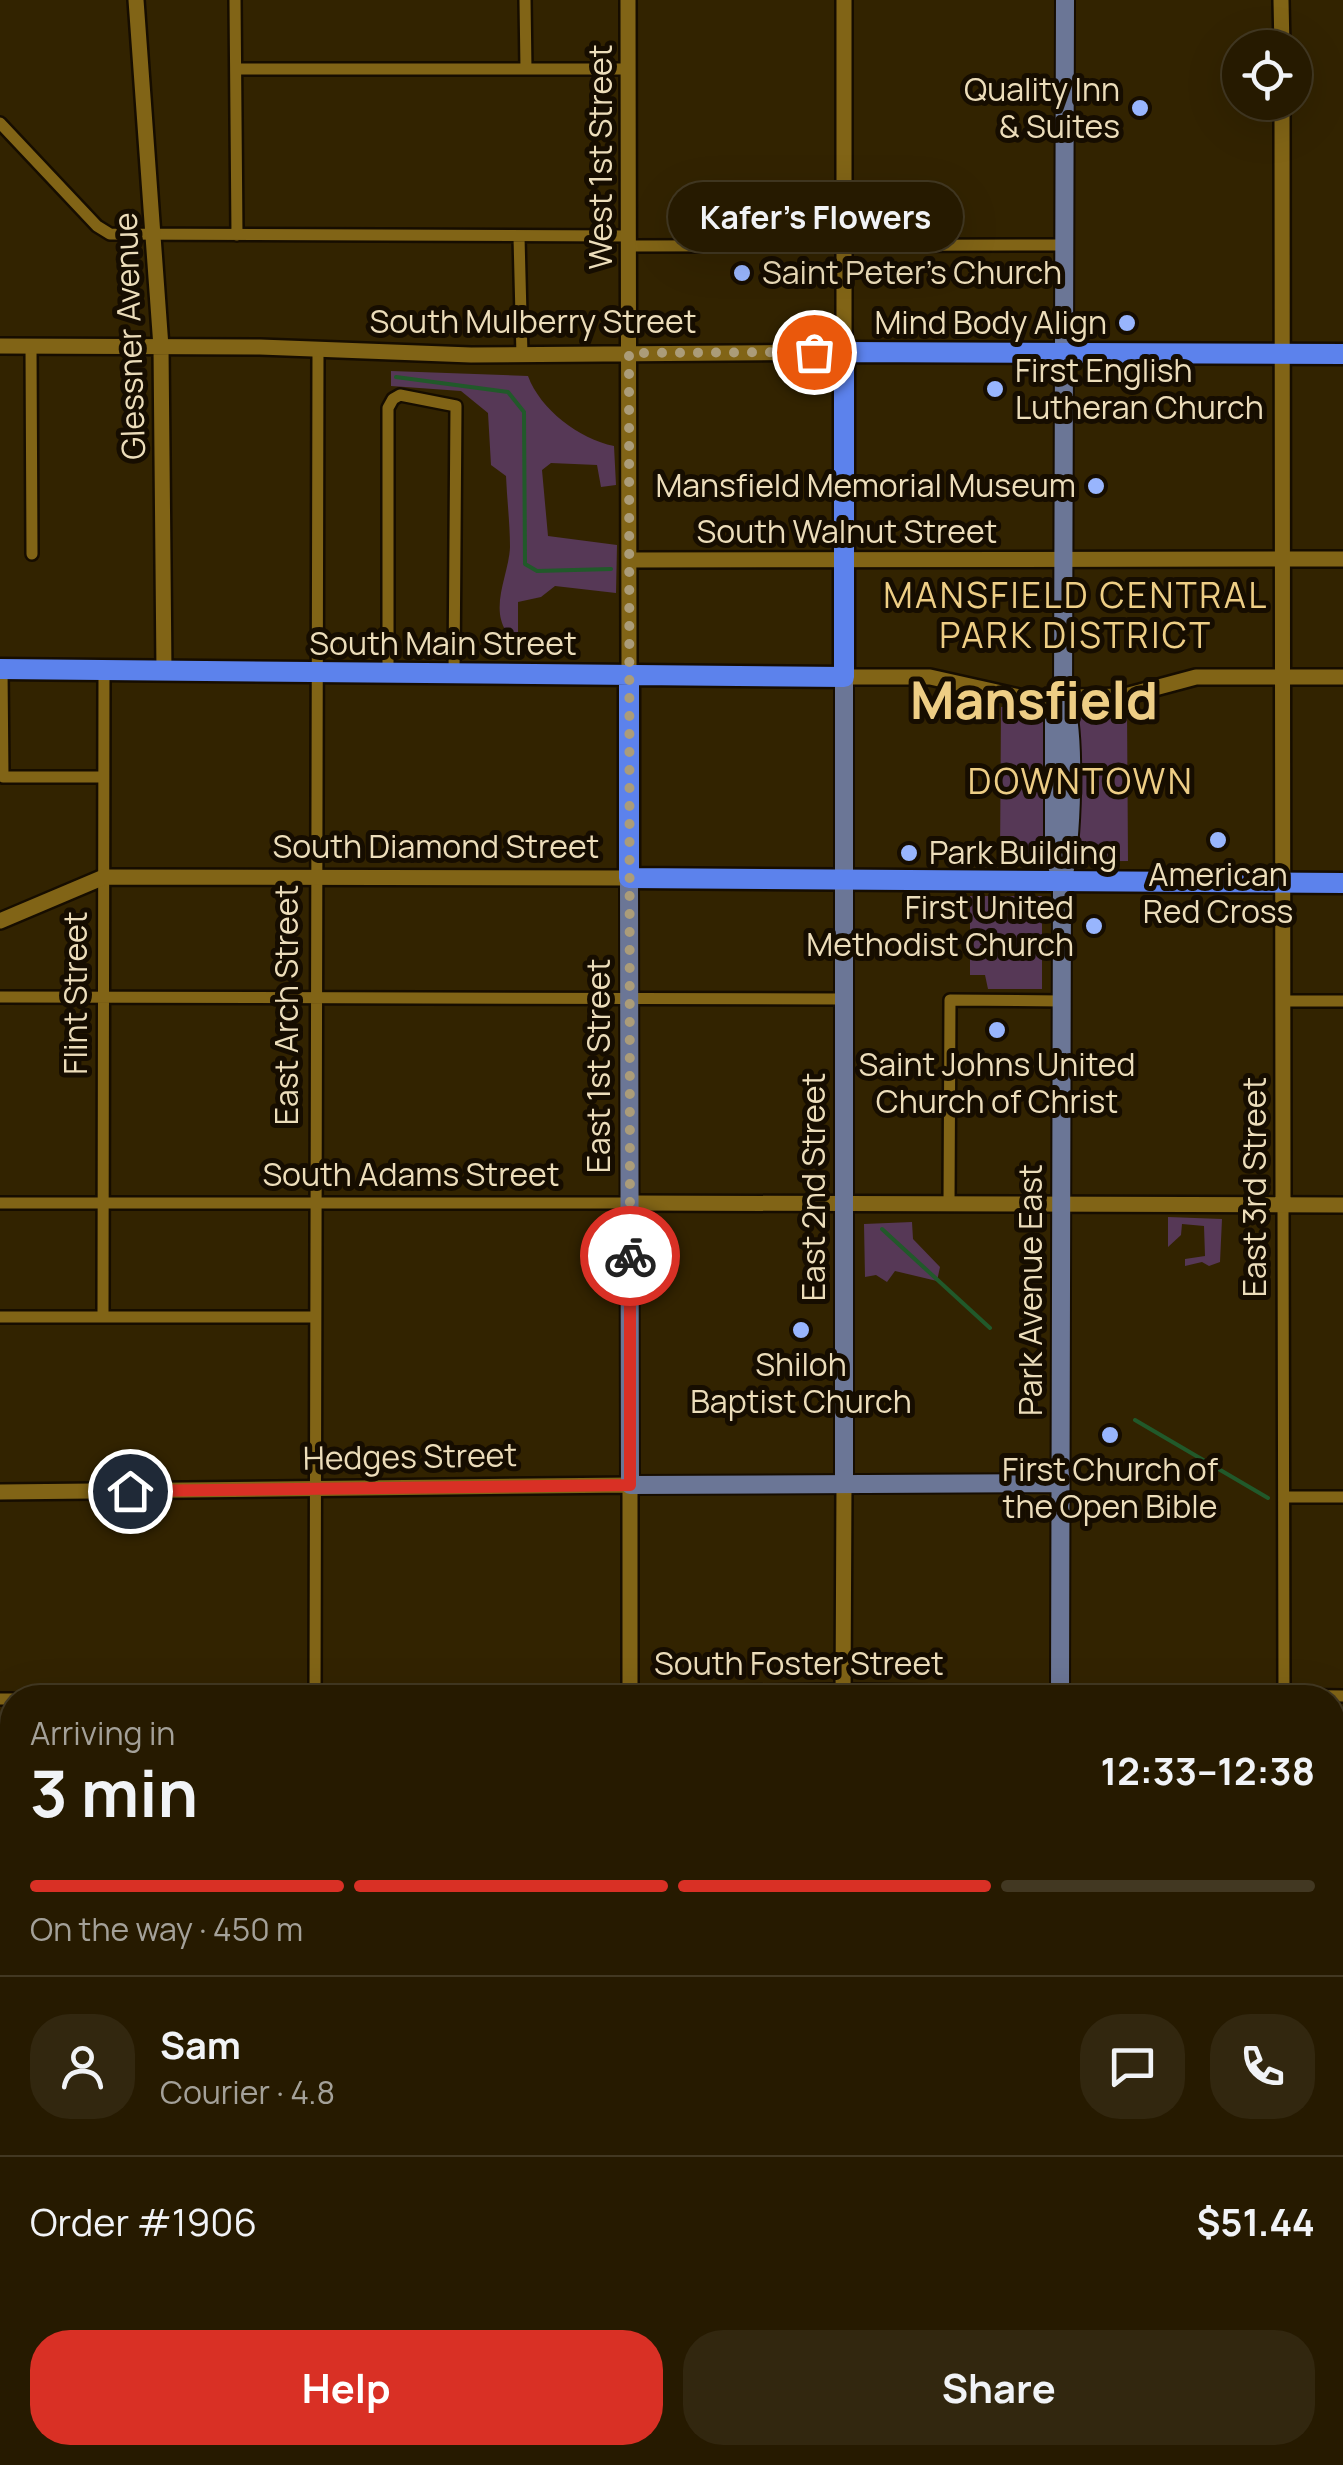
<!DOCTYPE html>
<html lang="en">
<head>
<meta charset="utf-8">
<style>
  body { margin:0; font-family:Manrope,sans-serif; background:#32270f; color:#f1f3f6; height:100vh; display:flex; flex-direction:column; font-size:38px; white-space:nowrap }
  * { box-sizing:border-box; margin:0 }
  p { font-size:32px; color:#a4a199 }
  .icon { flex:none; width:55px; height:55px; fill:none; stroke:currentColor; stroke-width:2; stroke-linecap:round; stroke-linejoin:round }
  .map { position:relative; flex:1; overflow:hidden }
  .details { position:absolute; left:0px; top:1685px; width:1345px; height:780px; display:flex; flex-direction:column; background:#261a00; border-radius:40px 40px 0 0; box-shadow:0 10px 40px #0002,0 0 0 2px #423822 }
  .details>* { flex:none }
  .fabs { position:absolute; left:1222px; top:30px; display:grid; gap:20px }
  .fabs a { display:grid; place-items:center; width:90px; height:90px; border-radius:50%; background:#261a00; box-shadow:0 10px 40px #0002,0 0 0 2px #423822; font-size:50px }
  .pin { position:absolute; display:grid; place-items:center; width:85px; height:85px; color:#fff; margin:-42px; border:5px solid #fff; border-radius:50%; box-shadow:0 2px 10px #0007 }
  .courier { position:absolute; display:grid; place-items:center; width:100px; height:100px; margin:-50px; border:8px solid #d93025; border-radius:50%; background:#fff; color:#222; box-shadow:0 2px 12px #0007 }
  .bubble { position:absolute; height:70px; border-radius:35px; background:#261a00; box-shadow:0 10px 40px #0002,0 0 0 2px #423822; font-size:32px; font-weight:700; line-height:70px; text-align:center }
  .head em { font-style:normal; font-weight:700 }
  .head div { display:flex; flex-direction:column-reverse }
  .head { display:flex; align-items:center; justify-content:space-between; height:170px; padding:0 30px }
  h1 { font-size:65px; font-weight:700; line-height:75px }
  .bar { display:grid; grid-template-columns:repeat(4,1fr); gap:15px 10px; align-content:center; height:120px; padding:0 30px }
  .bar i { height:12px; border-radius:8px; background:#423822 }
  .bar .on { background:#d93025 }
  .bar p { grid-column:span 4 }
  .line { display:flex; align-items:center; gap:25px; padding:0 30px; border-top:2px solid #423822 }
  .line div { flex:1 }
  .round { display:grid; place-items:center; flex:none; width:105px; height:105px; border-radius:40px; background:#32270f }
  .action { display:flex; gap:20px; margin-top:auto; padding:20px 30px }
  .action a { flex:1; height:115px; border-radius:40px; background:#d93025; color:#fff; font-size:40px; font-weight:700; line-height:115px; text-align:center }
  .action a+a { background:#32270f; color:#f1f3f6 }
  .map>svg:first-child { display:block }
  .green { fill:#563856 }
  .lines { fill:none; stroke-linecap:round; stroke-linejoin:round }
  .stream { stroke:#21592a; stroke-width:4 }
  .street-casing { stroke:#160d00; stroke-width:16 }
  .secondary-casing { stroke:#160d00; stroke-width:20 }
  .primary-casing { stroke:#160d00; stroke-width:22 }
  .highway-casing { stroke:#160d00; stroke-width:25 }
  .street { stroke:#816416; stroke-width:11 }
  .secondary { stroke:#816416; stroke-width:15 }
  .primary { stroke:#6b7696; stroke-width:18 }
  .highway { stroke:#5c82ec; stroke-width:20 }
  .rail-casing { stroke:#ae9f7c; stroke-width:8 }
  .rail { stroke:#160d00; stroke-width:4; stroke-dasharray:11; stroke-linecap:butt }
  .done { stroke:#ab9c79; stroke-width:10; stroke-dasharray:0 18 }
  .route { stroke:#d93025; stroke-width:12 }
  .poi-dot { fill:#98b5fd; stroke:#160d00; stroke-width:4 }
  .labels { text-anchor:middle; stroke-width:10; stroke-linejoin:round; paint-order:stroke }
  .poi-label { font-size:32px; fill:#ecddba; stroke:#160d00; text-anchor:end }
  .street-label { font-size:32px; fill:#ecddba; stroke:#160d00 }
  .neighbourhood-label { font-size:35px; letter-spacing:2.5px; fill:#eece85; stroke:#160d00 }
  .town-label { font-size:52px; font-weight:bold; fill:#eece85; stroke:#160d00 }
</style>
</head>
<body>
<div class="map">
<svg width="1343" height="2465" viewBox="0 0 1343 2465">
  <rect width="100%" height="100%" fill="#322300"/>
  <path class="green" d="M391 371 528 376C540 409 579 439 614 446L616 485 601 487 597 465 551 463 542 470 548 536 617 545 616 593 555 586 541 597 518 602V635L506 631C490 606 509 574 510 547 510 524 507 500 506 476L491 465 488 413 461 391 391 386Z
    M1001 707 1127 709 1128 861 1000 862Z
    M970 896H1042V989H988L985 975H970Z
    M1168 1217 1222 1219 1220 1262 1209 1266 1202 1262 1185 1266V1259L1205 1256 1204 1226 1182 1224 1181 1235 1168 1247Z
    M912 1222 913 1239 940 1267 937 1281 895 1271 887 1282 876 1275 865 1277 864 1224Z
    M308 2452V2465H49L48 2452Z"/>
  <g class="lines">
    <path class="stream" d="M396 377 508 392 524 412 525 564 537 571 611 569
      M882 1229 990 1328
      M1135 1420 1268 1498"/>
    <defs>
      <path id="street" d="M235 0 237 235
        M525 0 526 69
        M236 69H628
        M0 123 97 226 110 234 628 236
        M519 237 522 355
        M628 246 1065 245
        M31 347 32 554
        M2 669 3 777H103
        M388 673V408L393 399 400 395 456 406 454 673
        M0 997 844 999
        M1283 1001H1343
        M0 1203H630
        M949 1204 950 1000 1062 1001
        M1283 1205 1284 1698
        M103 1316 104 670
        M0 1317H314
        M1284 1497H1343
        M118 1698 843 1690 1343 1696
        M315 1698 318 351
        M0 1699H12
        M0 1808H12
        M0 2044H12
        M1332 2083H1343
        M0 2335H12
        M42 2452V2465
        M316 2452V2465"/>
      <path id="secondary" d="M136 0 161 347 164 672
        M628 0 629 674
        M1281 0 1282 48
        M1282 102 1283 1205
        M0 346 260 347 471 355 844 352V0
        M629 560 1343 559
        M844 677H930L1024 698 1125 696 1196 677H1343
        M0 921 104 877 629 878
        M630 1203 1343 1205
        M0 1492 630 1485V1698
        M843 1698 844 1484
        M631 2452V2465
        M834 2465 838 2452"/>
      <path id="primary" d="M629 878 630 1485 1060 1483
        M1062 881 1054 856V714L1063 697
        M844 1484V677
        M1060 1698 1062 882C1072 849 1076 729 1063 697L1065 0
        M1332 2323 1343 2333
        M1072 2452V2465"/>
      <path id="highway" d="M0 669 844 677V352L1343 354
        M629 674V878L1343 883"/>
    </defs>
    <use href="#street" class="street-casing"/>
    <use href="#secondary" class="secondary-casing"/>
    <use href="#primary" class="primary-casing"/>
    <use href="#highway" class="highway-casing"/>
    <use href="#street" class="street"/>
    <use href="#secondary" class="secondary"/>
    <use href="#primary" class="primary"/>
    <use href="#highway" class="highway"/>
    <defs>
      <path id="rail" d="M1332 1885 1343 1875
        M872 2465 880 2452"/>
    </defs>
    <use href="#rail" class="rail-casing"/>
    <use href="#rail" class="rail"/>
  </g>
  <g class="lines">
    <path class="done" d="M630 1256 629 353 814 352"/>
    <path class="route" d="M130 1491 630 1485V1256"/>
  </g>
  <g class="poi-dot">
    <circle cx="1140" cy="108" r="10"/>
    <circle cx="742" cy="273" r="10"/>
    <circle cx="1127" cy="323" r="10"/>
    <circle cx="995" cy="389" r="10"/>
    <circle cx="1096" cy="486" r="10"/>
    <circle cx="1218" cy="840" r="10"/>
    <circle cx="909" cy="853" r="10"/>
    <circle cx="1094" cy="926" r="10"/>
    <circle cx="997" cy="1030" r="10"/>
    <circle cx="801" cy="1330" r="10"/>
    <circle cx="1110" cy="1435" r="10"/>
  </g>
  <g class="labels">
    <g class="poi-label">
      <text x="1120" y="101">Quality Inn<tspan x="1120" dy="37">&amp; Suites</tspan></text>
      <text x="762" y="284" text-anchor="start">Saint Peter's Church</text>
      <text x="1107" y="334">Mind Body Align</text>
      <text x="1015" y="382" text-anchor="start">First English<tspan x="1015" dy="37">Lutheran Church</tspan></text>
      <text x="1076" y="497">Mansfield Memorial Museum</text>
      <text x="929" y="864" text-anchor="start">Park Building</text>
      <text x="1218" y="886" text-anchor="middle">American<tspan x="1218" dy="37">Red Cross</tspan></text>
      <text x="1074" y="919">First United<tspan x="1074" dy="37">Methodist Church</tspan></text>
      <text x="997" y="1076" text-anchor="middle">Saint Johns United<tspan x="997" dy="37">Church of Christ</tspan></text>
      <text x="801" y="1376" text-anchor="middle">Shiloh<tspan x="801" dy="37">Baptist Church</tspan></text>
      <text x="1110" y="1481" text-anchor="middle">First Church of<tspan x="1110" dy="37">the Open Bible</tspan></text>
    </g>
    <g class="street-label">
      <text transform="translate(601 157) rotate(-90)" y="11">West 1st Street</text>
      <text x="533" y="333">South Mulberry Street</text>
      <text transform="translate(130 336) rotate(-92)" y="11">Glessner Avenue</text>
      <text x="847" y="543">South Walnut Street</text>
      <text x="443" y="655">South Main Street</text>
      <text x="436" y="858">South Diamond Street</text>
      <text transform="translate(76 993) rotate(-90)" y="11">Flint Street</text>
      <text transform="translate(287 1005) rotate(-90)" y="11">East Arch Street</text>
      <text transform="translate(599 1066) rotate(-90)" y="11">East 1st Street</text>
      <text x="411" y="1186">South Adams Street</text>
      <text transform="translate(814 1187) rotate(-90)" y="11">East 2nd Street</text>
      <text transform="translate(1255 1187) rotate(-90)" y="11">East 3rd Street</text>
      <text transform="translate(1031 1290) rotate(-90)" y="11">Park Avenue East</text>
      <text transform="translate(410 1457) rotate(-1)" y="11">Hedges Street</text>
      <text x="799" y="1675">South Foster Street</text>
    </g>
    <g class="neighbourhood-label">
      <text x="1076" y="608">MANSFIELD CENTRAL<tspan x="1076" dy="40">PARK DISTRICT</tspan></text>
      <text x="1081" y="794">DOWNTOWN</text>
    </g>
    <g class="town-label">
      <text x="1034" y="719">Mansfield</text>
    </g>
  </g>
</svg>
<div class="fabs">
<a><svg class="icon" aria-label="locate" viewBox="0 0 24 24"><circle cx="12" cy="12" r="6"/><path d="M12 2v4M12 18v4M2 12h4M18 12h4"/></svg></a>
</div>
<div class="pin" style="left:814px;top:352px;background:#ea580c"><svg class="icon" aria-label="bag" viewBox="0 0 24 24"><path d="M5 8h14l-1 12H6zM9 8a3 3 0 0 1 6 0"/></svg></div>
<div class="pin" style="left:130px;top:1491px;background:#1f2937"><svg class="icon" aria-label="home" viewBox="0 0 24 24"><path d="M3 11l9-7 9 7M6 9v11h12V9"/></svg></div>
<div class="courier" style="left:630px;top:1256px"><svg class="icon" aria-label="bike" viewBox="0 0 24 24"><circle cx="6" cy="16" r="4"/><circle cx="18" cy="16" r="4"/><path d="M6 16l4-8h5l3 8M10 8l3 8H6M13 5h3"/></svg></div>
<div class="bubble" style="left:668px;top:182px;width:295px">Kafer's Flowers</div>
<section class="details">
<div class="head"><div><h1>3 min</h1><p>Arriving in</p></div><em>12:33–12:38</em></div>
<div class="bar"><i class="on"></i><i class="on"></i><i class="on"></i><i></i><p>On the way · 450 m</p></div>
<div class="line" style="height:180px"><a class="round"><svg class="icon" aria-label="person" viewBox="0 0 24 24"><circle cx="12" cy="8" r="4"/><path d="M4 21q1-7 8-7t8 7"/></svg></a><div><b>Sam</b><p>Courier · 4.8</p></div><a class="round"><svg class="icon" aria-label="chat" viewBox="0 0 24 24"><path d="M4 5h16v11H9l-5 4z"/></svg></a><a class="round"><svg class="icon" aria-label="phone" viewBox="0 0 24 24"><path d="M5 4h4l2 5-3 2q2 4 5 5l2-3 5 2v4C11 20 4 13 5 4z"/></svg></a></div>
<div class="line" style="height:130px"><div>Order #1906</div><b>$51.44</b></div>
<div class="action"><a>Help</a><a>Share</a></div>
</section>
</div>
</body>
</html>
